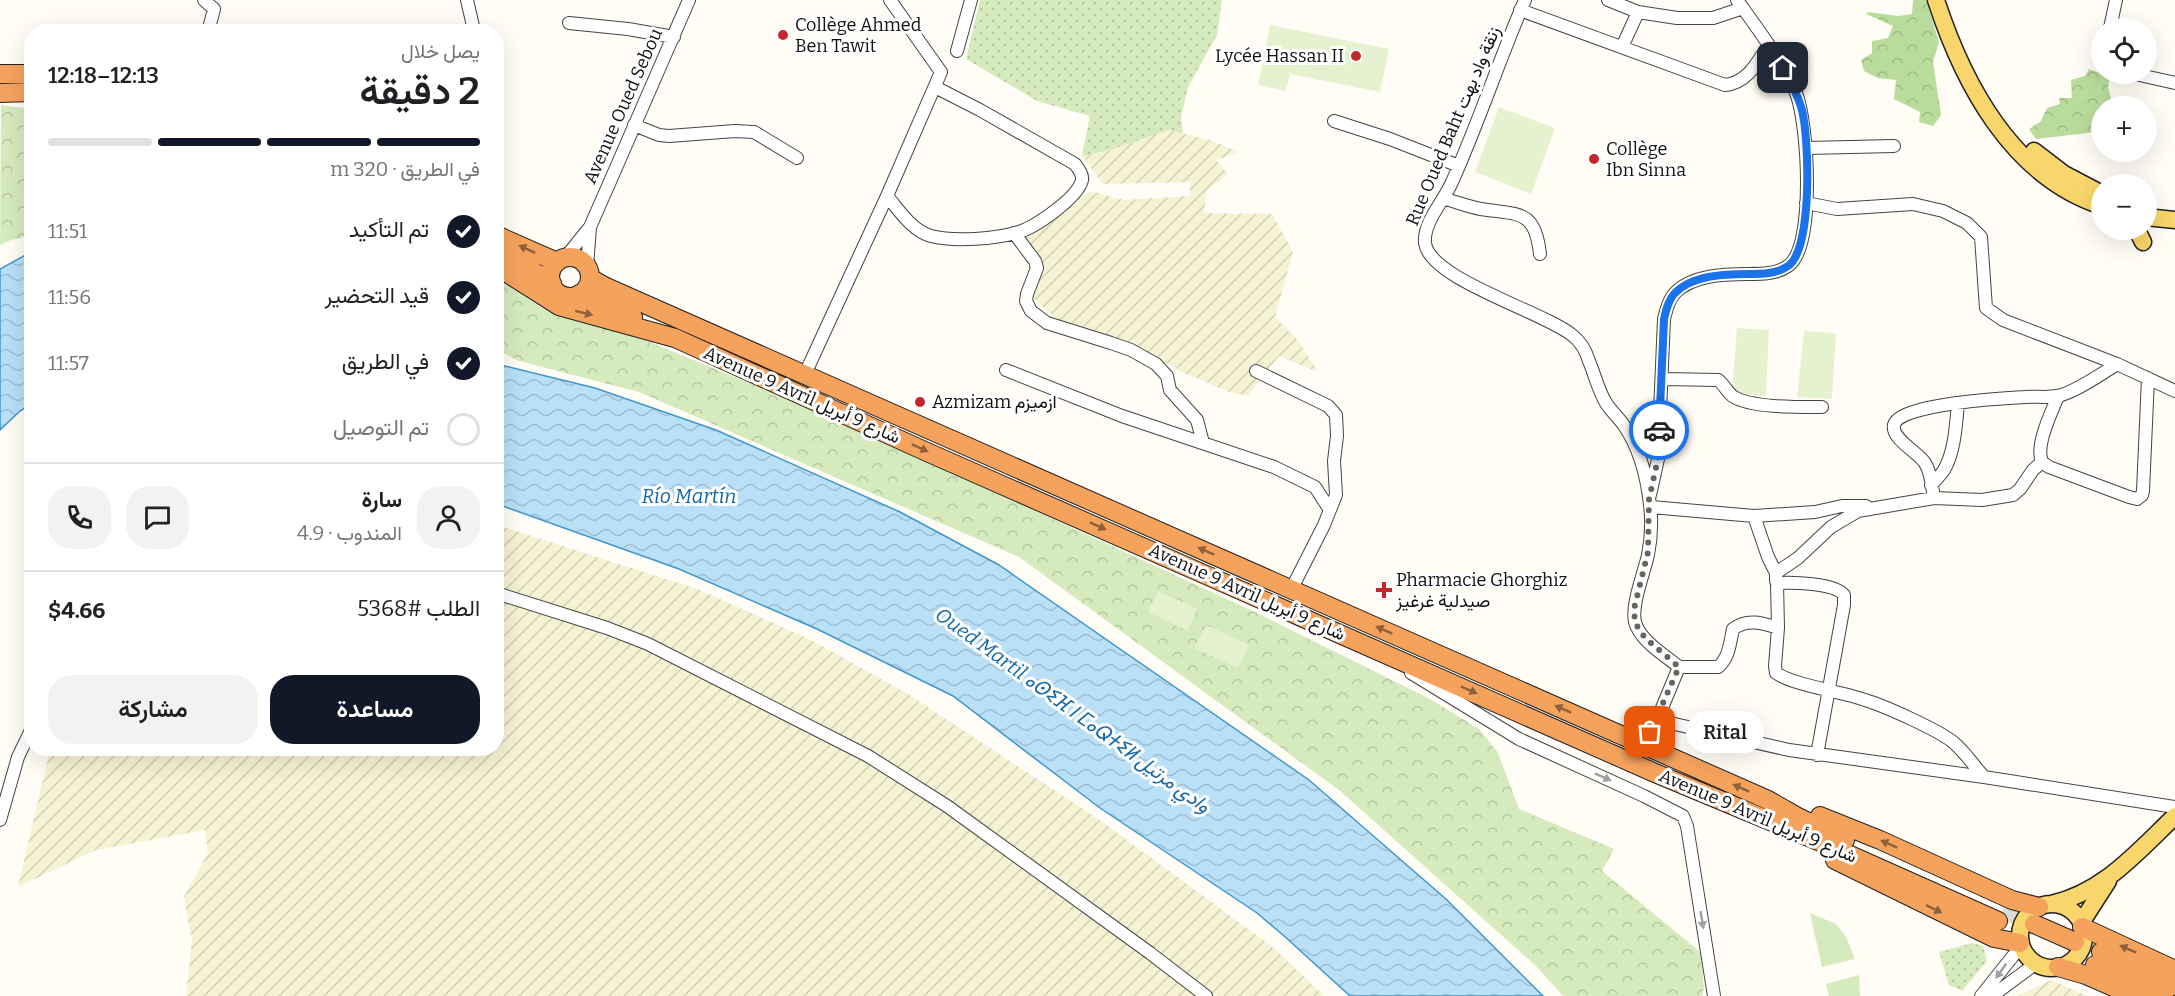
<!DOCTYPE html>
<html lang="ar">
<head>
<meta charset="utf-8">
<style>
  body { margin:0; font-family:Bitter,Vazirmatn,"Noto Sans Tifinagh",serif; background:#f2f2f2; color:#202124; direction:rtl; height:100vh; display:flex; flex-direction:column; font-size:22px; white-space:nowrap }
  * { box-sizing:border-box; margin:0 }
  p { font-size:20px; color:#757577 }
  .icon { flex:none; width:33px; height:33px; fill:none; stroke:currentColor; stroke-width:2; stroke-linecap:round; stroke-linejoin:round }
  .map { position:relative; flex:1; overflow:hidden; direction:ltr }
  .drawer { position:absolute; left:24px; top:24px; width:480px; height:732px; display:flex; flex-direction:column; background:#fff; border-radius:24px; box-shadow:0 6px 24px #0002; direction:rtl }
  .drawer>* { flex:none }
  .buttons { position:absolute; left:2091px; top:18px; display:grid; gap:12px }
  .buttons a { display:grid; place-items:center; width:66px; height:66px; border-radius:50%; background:#fff; box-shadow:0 6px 24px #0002; font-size:30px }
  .pin { position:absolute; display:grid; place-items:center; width:51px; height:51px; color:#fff; margin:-26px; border-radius:12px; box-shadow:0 3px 9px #0006 }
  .courier { position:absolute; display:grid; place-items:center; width:60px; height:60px; margin:-30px; border:4px solid #1a73e8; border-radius:50%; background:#fff; color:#222; box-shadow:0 2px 8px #0007 }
  .bubble { position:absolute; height:42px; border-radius:21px; background:#fff; box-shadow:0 6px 24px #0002; font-size:20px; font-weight:600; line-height:42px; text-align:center; direction:rtl }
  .summary em { font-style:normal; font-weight:600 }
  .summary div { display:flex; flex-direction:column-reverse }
  .summary { display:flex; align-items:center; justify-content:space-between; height:102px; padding:0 24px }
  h1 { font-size:39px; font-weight:600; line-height:45px }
  .bar { display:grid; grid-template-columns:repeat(4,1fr); gap:9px 6px; align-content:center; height:72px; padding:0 24px }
  .bar i { height:8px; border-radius:4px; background:#e0e0e0 }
  .bar .selected { background:#111827 }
  .bar p { grid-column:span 4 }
  .line { display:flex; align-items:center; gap:15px; padding:0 24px; border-top:2px solid #e0e0e0 }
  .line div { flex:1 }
  .round { display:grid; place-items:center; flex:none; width:63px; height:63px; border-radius:24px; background:#f2f2f2 }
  ol { padding:0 24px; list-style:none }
  li { display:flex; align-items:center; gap:18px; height:66px }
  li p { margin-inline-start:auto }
  li .icon { padding:6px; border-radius:50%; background:#111827; color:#fff; stroke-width:4 }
  li:last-child { color:#757577 }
  li i { width:33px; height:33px; border:3px solid #e0e0e0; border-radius:50% }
  .action { display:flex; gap:12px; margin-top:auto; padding:12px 24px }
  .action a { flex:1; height:69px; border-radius:24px; background:#111827; color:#fff; font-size:24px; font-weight:600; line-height:69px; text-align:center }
  .action a+a { background:#f2f2f2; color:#202124 }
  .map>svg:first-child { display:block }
  .farmland { fill:url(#farmland-furrows) }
  .grass { fill:url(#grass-dots) }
  .forest { fill:url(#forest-crowns) }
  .park { fill:url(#park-crowns) }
  .garden { fill:#d5ebbd }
  .pitch { fill:#e6f2cf }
  .water { fill:url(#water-waves); stroke:#3f96cf; stroke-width:1.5 }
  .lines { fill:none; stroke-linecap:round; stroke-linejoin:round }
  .highway-tunnel { stroke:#dbdad3; stroke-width:18; stroke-dasharray:18 9; stroke-linecap:butt }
  .minor-casing { stroke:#444; stroke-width:14 }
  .major-casing { stroke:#222; stroke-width:19 }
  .highway-casing { stroke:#222; stroke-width:20 }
  .minor { stroke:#fff; stroke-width:12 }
  .major { stroke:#f9d66b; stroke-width:16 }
  .highway { stroke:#f5a25d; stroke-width:18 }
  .oneway { fill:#8e613b }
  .oneway2 { fill:#a0a0a0 }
  .done { stroke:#646461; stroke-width:6; stroke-dasharray:0 10.8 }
  .route { stroke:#1a73e8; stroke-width:8 }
  .poi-dot { fill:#c4262e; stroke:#fff; stroke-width:2 }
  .labels { text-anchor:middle; stroke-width:6; stroke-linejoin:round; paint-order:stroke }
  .poi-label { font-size:18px; fill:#111; stroke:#fff; text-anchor:start }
  .street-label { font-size:18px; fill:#111; stroke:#fff }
  .water-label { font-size:20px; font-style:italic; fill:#1768a6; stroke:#fff }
</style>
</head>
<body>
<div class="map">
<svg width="2175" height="996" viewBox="0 0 2175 996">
  <defs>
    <pattern id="farmland-furrows" width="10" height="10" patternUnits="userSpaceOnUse" patternTransform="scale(1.5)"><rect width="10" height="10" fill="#f6f3d4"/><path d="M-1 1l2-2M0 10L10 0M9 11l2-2" fill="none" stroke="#d2cfb5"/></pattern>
    <pattern id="grass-dots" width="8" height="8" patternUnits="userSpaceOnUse" patternTransform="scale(1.5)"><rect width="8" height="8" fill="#d5ebbd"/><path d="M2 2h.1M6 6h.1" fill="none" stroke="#b6c8a1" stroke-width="1.8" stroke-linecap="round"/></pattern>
    <pattern id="forest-crowns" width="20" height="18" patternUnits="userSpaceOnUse" patternTransform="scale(1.5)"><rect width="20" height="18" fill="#b9dc9c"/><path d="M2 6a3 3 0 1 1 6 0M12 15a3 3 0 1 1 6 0" fill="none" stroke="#9ebc85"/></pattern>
    <pattern id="park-crowns" width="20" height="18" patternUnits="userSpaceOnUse" patternTransform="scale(1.5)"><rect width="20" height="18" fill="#d5ebbd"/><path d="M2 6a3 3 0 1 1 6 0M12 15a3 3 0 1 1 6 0" fill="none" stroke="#b6c8a1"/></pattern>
    <pattern id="water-waves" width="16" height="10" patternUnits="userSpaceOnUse" patternTransform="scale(1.5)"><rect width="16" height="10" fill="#b9e0f7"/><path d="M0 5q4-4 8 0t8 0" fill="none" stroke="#9ebfd3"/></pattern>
  </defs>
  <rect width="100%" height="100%" fill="#fffdf5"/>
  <path class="farmland" d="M1169 130 1210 140 1239 152 1216 160 1228 174 1207 191 1204 213 1272 214 1293 252 1275 317 1297 339 1318 372 1279 356 1248 396 1229 392 1182 372 1144 351 1097 331 1057 319 1033 298 1039 278 1038 263 1026 238 1066 212 1090 191 1124 200 1189 196 1191 182 1103 184 1082 156 1110 150Z
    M497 525 700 590 811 640 908 694 1101 821 1274 948 1324 996H186L192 941 184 897 208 853 205 830 96 850 18 887 50 749 496 748Z
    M2051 980 2087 996H2018Z"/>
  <path class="grass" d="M980 0H1222L1217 35 1188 87 1181 117 1183 134 1169 130 1110 150 1082 156 1090 116 1037 101 966 59Z
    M1972 943 1983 946 1987 961 1962 991 1949 985 1939 952Z"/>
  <path class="forest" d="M1913 0H1926L1939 42 1933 62 1941 115 1933 126 1919 122 1920 112 1894 99 1896 80 1878 78 1864 71 1861 60 1872 53V41L1888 38 1893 26 1866 14 1868 12 1898 16 1912 14Z
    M2089 69 2110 77 2108 87 2113 106H2102L2101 129 2096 132 2036 139 2029 129 2041 121 2047 108 2060 104 2059 98H2072L2071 80 2085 76Z"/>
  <path class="park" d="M1 105 31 109 32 235 11 240 0 245Z
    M496 277 542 308 633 335 832 417 1257 613 1430 699 1479 729 1498 753 1519 809 1614 849 1602 871 1700 952 1704 987 1702 996H1563L1535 965 1339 790 1019 557 639 392 519 361 497 350Z"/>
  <path class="garden" d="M1810 913 1836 924 1846 937 1855 959 1822 967Z
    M1859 975 1860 996H1829L1826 984Z"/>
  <path class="pitch" d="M1270 25 1389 49 1380 92 1290 74 1286 91 1258 85Z
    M1499 107 1555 128 1531 194 1475 172Z
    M1737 328 1769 330 1766 396 1732 393Z
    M1804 331 1836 333 1832 399 1797 397Z
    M1158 591 1197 609 1187 631 1148 612Z
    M1206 625 1249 645 1238 668 1194 648Z"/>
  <path class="water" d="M31 252V404L20 411 0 430V269Z
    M497 364 595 388 716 430 900 512 999 565 1309 780 1447 900 1543 996H1350L1283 935 1257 913 1100 808 953 696 817 629 679 569 497 504Z"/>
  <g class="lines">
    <path class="highway-tunnel" d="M2003 910 2034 924
      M2075 942 2101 952
      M2069 952 2095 965"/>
    <defs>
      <path id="minor" d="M204 0 214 9 208 32
        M467 0 473 26 472 32
        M1525 0C1499 60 1479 122 1452 182 1444 201 1423 222 1425 243 1429 279 1544 312 1572 335 1580 341 1586 351 1589 361 1595 375 1598 390 1606 403 1611 411 1618 417 1623 424 1640 448 1647 477 1650 505 1652 521 1651 540 1648 555 1644 573 1631 605 1635 622 1640 641 1665 655 1679 667L1657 720 1644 745
        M1608 0 1638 12 1677 18H1713L1743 8
        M1520 10 1725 85C1747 83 1757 63 1768 46
        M569 23 628 29 674 37
        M2110 28 2116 0
        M1622 47 1638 12
        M957 51 971 0
        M2135 74 2175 83
        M1334 121 1390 139 1459 166
        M634 125 659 135 669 136 735 131 754 132 797 158
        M1806 148 1894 146
        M887 196C899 210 912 231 931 236 954 242 996 239 1019 232 1035 227 1078 198 1082 180 1083 174 1078 168 1075 164L980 110 935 87
        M1445 199C1457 202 1469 207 1481 209 1519 215 1535 209 1540 254
        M1806 203 1837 209 1913 204 1943 211 1967 223 1981 237 1986 308 2003 320 2117 364 2175 391
        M1014 233 1035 261 1037 268 1027 294 1026 301 1031 311 1047 323 1111 343 1131 350 1156 364 1167 376 1170 390 1197 420 1203 443
        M565 258 590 227
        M587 267 590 227 612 177 689 0
        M1006 370 1122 416 1274 467 1315 487 1330 510 1324 525 1291 590
        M1256 371 1328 406 1336 415 1337 436 1334 461 1336 495 1330 510
        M805 374 887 196 941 72 890 0
        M1663 379 1718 380C1725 385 1727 393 1734 397 1753 408 1800 407 1822 407
        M2058 396C2051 414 2035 445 2042 462L2049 467 2129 497 2137 499 2142 495 2143 491 2148 378
        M1931 485C1935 480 1941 475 1944 470 1955 451 1956 424 1958 403
        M1650 495 1658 459 1664 319C1666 311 1668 301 1674 294 1691 275 1724 274 1748 274 1761 274 1777 274 1788 266 1816 247 1808 122 1796 93 1783 62 1757 28 1737 0
        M1934 498C1932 487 1931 472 1925 463 1918 452 1891 439 1894 425 1898 404 2005 398 2025 397 2035 396 2046 398 2057 396 2072 394 2103 373 2117 364
        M1651 507 1754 516 1768 557 1776 573V581
        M1754 516 1815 512 1842 506H1866
        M1776 573 1798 558 1831 527 1858 511 1934 498 1982 500 2013 495 2020 489 2033 470 2042 462
        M496 593 607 628 648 644 868 756 947 806 1150 953 1206 996
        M1679 667H1718C1729 658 1730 643 1733 629 1747 618 1763 623 1778 628
        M1411 673 1519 739 1644 796 1683 816 1687 826 1714 996
        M1657 720 1789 750 1984 777 2175 807
        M1817 755 1844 605V595C1835 583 1792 582 1777 583L1778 628 1775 666 1776 673C1796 686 1840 691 1865 700 1885 706 1938 730 1953 742 1965 752 1974 766 1984 777
        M0 820 18 757 32 728
        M1981 996 2021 946
        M1992 996 2035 964"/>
      <path id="major" d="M1936 0C1963 83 2012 177 2102 206
        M2034 151 2064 174 2102 194
        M2146 217 2175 220
        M2137 230 2143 242
        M2051 904C2104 892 2137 852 2175 816
        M2020 936a32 32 0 1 1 64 0a32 32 0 1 1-64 0Z
        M2081 923 2108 881"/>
      <path id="highway" d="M0 74H32
        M0 93 32 92
        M496 235 557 262
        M496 254 530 269 552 283
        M550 277a20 20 0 1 1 40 0a20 20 0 1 1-40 0Z
        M496 266 559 306 675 338 927 452 1655 773 1823 843 1998 921
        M590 278 606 287 1768 800 1796 816 1845 840
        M579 294 633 317
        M1820 816 1880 840 2012 900 2039 907
        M1835 860 1994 938 2020 943
        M2034 924 2075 942
        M2082 927 2175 970
        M2101 952 2175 986
        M2095 965 2164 996
        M2058 967 2086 975 2134 996"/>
    </defs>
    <use href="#minor" class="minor-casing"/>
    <use href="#major" class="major-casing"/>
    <use href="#highway" class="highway-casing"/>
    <use href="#minor" class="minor"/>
    <use href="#major" class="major"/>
    <use href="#highway" class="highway"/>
  </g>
  <defs><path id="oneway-solid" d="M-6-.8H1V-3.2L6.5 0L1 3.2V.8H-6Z" transform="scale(1.5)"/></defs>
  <g class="oneway">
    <use href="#oneway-solid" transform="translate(527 249) rotate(-155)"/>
    <use href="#oneway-solid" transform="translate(584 313) rotate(14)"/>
    <use href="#oneway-solid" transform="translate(920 448) rotate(24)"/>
    <use href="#oneway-solid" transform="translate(1098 526) rotate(24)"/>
    <use href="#oneway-solid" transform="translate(1206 551) rotate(-156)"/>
    <use href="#oneway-solid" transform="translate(1384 630) rotate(-156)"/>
    <use href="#oneway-solid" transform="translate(1469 690) rotate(23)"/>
    <use href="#oneway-solid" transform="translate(1563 709) rotate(-156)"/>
    <use href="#oneway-solid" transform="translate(1741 788) rotate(-156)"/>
    <use href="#oneway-solid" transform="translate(1889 844) rotate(-156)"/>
    <use href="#oneway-solid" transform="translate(1934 909) rotate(26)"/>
    <use href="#oneway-solid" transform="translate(2128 949) rotate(-156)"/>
  </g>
  <g class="oneway2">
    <use href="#oneway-solid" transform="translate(1603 777) rotate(24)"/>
    <use href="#oneway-solid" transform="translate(1702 920) rotate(81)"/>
    <use href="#oneway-solid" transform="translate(2001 971) rotate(126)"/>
  </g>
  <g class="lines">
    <path class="done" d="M1650 732 1679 667 1645 638 1635 623 1634 609 1648 552 1649 499 1658 459 1659 430"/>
    <path class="route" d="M1659 430 1664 319C1666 310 1668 301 1674 294 1691 275 1725 274 1748 274 1761 274 1777 274 1788 266 1813 249 1809 138 1802 110 1798 95 1790 81 1783 68"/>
  </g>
  <g class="poi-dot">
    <circle cx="783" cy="35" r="6"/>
    <circle cx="1356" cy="56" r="6"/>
    <circle cx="1594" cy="159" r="6"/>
    <circle cx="920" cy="402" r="6"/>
    <path d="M1381 581h6v6h6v6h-6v6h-6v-6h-6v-6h6z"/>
  </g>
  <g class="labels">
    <g class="poi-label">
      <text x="795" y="31">Collège Ahmed<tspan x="795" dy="21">Ben Tawit</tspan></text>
      <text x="1344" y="62" text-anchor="end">Lycée Hassan II</text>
      <text x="1606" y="155">Collège<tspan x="1606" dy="21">Ibn Sinna</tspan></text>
      <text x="932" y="408">Azmizam ازميزم</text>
      <text x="1396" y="586">Pharmacie Ghorghiz<tspan x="1396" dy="21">صيدلية غرغيز</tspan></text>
    </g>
    <g class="street-label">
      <text transform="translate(623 106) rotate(-66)" y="6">Avenue Oued Sebou</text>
      <text transform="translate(1453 126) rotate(-67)" y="6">Rue Oued Baht زنقة واد بهت</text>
      <text transform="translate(802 395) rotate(24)" y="6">Avenue 9 Avril شارع 9 أبريل</text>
      <text transform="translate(1247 592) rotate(24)" y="6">Avenue 9 Avril شارع 9 أبريل</text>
      <text transform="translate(1758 816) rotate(23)" y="6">Avenue 9 Avril شارع 9 أبريل</text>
    </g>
    <g class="water-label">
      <text x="689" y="503">Río Martín</text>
      <text transform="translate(1073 710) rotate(36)" y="7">Oued Martil ⴰⵙⵉⴼ ⵏ ⵎⴰⵕⵜⵉⵍ وادي مرتيل</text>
    </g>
  </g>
</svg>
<div class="buttons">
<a><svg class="icon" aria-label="locate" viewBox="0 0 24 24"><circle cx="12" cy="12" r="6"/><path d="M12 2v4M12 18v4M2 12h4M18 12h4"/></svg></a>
<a>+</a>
<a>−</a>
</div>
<div class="pin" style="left:1650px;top:732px;background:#ea580c"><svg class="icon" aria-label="bag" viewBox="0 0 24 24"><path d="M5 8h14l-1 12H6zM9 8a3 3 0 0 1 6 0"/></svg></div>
<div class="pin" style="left:1783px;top:68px;background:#1f2937"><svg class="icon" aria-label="home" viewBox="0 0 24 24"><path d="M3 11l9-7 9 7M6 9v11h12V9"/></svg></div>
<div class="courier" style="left:1659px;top:430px"><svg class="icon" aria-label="car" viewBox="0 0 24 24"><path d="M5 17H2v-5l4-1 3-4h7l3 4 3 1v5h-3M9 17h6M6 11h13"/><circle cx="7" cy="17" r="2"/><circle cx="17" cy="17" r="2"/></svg></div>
<div class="bubble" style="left:1686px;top:711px;width:78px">Rital</div>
<section class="drawer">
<div class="summary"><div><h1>2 دقيقة</h1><p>يصل خلال</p></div><em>12:13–12:18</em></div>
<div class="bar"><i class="selected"></i><i class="selected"></i><i class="selected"></i><i></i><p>في الطريق · 320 m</p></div>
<ol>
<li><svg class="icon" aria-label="check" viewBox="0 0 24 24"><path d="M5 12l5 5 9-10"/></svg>تم التأكيد<p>11:51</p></li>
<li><svg class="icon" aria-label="check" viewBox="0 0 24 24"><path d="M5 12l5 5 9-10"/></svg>قيد التحضير<p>11:56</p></li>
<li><svg class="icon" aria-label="check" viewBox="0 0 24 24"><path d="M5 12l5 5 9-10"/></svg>في الطريق<p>11:57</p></li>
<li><i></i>تم التوصيل</li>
</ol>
<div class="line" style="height:108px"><a class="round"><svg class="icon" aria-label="person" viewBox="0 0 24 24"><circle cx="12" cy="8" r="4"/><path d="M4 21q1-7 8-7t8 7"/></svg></a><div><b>سارة</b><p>المندوب · 4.9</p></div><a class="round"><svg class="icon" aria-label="chat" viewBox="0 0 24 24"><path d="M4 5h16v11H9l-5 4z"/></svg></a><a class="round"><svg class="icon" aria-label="phone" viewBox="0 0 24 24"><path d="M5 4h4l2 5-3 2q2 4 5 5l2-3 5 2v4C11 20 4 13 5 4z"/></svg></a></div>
<div class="line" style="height:78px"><div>الطلب #5368</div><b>$4.66</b></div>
<div class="action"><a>مساعدة</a><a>مشاركة</a></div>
</section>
</div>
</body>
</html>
